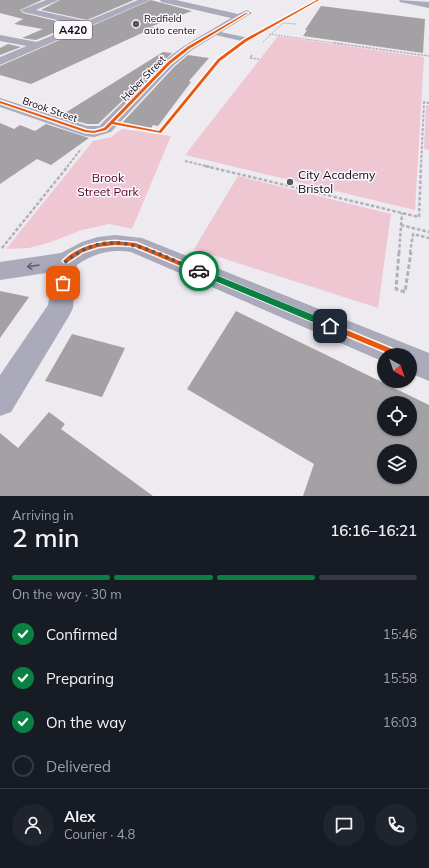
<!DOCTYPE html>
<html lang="en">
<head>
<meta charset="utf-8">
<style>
  body { margin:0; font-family:Mulish,sans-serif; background:#20242c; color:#f1f3f6; height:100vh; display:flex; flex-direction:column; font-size:15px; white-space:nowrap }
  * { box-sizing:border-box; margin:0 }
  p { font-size:13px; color:#9ea1a6 }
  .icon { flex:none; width:22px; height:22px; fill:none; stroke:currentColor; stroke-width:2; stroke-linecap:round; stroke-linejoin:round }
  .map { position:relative; height:496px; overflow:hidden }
  .details { display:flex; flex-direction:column; background:#171b24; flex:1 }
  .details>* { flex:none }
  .needle { width:26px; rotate:140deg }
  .controls { position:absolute; left:377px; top:348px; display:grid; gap:8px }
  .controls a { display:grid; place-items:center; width:40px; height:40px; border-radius:50%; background:#171b24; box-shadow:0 1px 3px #0004; font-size:20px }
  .pin { position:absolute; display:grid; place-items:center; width:34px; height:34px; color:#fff; margin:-17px; border-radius:8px; box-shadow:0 2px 6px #0006 }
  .courier { position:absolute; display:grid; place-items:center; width:40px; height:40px; margin:-20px; border:3px solid #0b8043; border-radius:50%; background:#fff; color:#222; box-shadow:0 1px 5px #0007 }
  .summary em { font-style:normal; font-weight:600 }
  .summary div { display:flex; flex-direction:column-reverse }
  .summary { display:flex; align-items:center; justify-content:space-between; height:68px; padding:0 12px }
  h1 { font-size:26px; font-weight:600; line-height:30px }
  .bar { display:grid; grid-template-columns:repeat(4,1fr); gap:6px 4px; align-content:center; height:48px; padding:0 12px }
  .bar i { height:5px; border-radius:3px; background:#363941 }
  .bar .active { background:#0b8043 }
  .bar p { grid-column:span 4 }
  .line { display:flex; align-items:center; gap:10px; padding:0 12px; border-top:1px solid #363941 }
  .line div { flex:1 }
  .round { display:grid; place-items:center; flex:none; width:42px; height:42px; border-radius:21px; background:#20242c }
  ol { padding:0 12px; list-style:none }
  li { display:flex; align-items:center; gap:12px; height:44px }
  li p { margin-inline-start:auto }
  li .icon { padding:4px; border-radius:50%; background:#0b8043; color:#fff; stroke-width:4 }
  li:last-child { color:#9ea1a6 }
  li i { width:22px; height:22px; border:2px solid #363941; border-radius:50% }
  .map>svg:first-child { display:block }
  .green { fill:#efc7d3 }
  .building { fill:#a4a1a5; fill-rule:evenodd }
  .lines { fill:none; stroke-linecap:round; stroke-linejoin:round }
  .path-far4 { stroke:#b2b0ba; stroke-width:1; stroke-dasharray:2 1; stroke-linecap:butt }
  .path-far3 { stroke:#b2b0ba; stroke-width:1.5; stroke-dasharray:2.5 1; stroke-linecap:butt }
  .path-far2 { stroke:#b2b0ba; stroke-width:2; stroke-dasharray:3 1.5; stroke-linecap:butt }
  .path-far1 { stroke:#b2b0ba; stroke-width:2.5; stroke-dasharray:3.5 2; stroke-linecap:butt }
  .path { stroke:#b2b0ba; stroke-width:3; stroke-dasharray:4.5 2.5; stroke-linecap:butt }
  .service { fill:#aaaaba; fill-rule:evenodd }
  .minor { fill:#aaaaba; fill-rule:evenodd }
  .primary { fill:#adaabc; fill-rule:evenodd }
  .cycleway-casing { stroke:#fbf7fd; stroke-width:3 }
  .cycleway { fill:#e8590c; fill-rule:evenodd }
  .oneway { stroke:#63626d }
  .route { fill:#0b8043 }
  .done { stroke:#5c595e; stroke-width:4; stroke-dasharray:0 7.2 }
  .poi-dot { fill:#5c595e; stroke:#fbf7fd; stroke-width:1.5 }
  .labels { text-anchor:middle; stroke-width:3; stroke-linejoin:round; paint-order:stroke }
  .far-poi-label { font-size:10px; fill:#0d0b0f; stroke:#fbf7fd; text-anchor:start }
  .far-street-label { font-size:10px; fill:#0d0b0f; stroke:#fbf7fd }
  .shield { fill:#fbf7fd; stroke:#545256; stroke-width:1 }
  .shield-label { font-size:11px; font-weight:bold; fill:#0d0b0f }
  .poi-label { font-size:12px; fill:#0d0b0f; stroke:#fbf7fd; text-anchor:start }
  .park-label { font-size:12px; fill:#570228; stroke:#fbf7fd }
</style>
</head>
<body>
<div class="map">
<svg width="429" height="496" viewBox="0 0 429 496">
  <rect width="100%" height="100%" fill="#eeebf0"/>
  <path class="green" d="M278 36 424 57 415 210 185 155Z
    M426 105H429V150L424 149Z
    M122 129 171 136 132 229 109 224 82 230 51 242 29 248 6 249 93 141 111 137Z
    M238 176 391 214 378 308 194 249Z"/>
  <path class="building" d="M0 0H42L20 10 23 13 73 25 36 40 22 38 43 29 14 24 23 19 0 13Z
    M60 0H134L87 20 41 10Z
    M151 0 192 11 150 27H155L31 84 0 75V66Z
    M321 6 425 19 423 53 303 36 307 30H305Z
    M8 44 21 47 0 55V48Z
    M163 52 172 53 98 124H87L60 116Z
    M188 55 209 58 189 81 191 82 158 126 153 125 151 128 122 123 174 67Z
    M0 123 14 129 20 125 35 131 46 124 89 138 51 165 37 159 0 184Z
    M0 291 29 297 0 338Z
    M236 311 429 405V496H303L314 464 187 389ZM384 403H410V429H384ZM384 451H410V477H384Z
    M72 334 125 348 102 397 45 381Z
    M49 412 65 424 61 429 153 496H0V433L18 448Z"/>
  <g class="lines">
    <path class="path-far4" d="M260 32 318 0
      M269 34 341 44
      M263 42 283 23 296 24"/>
    <path class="path-far3" d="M334 43 429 56
      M252 55 250 58 259 59
      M188 98 219 60 230 52"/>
    <path class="path-far2" d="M134 127 160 132 188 97
      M185 161 210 167
      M67 167 81 149
      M421 167 424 102 429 103"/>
    <path class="path-far1" d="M205 166 419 217 421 166
      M401 225 429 232
      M2 248 68 166
      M399 253 402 213
      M410 253 413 234 429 238"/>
    <path class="path" d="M399 252 396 289 405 292 411 252"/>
    <path class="service" d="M211 30 249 38 250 40 246 42 211 34Z"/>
    <path class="minor" d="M46 0H59L36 10 91 22 92 24 87 27 23 12 21 10Z
      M160 0H176L238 14 247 10 252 13 192 50 173 66 111 132 94 137 85 136 0 107V98L87 126H99L165 60 184 46 231 18 161 2Z
      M399 0 429 2V8L400 2Z
      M0 35 37 42 43 45 37 48 0 41Z
      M115 235 142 238 429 353V381L410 373V355H384V362L131 252C111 249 94 253 77 265L73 308 69 316 11 412 0 416V375L48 305 53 272 0 280V262L61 253 82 242 98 237Z"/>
    <path class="primary" d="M138 0H150L0 65V57Z"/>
    <defs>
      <path id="cycleway" d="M317 0H319L247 41 220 61 161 133 112 124 106 130 94 133 85 132 0 103V101L86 130 94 131 104 128 168 62 187 47 246 13H248L189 49 170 64 114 122 159 131 218 59 245 39Z
        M115 241 136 243 402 353 403 355H393L133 246 115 245 98 247 83 252 68 262H64L63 261C76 247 97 242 115 241Z"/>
    </defs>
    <use href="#cycleway" class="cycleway-casing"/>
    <use href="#cycleway" class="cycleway"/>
  </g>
  <defs><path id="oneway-shaft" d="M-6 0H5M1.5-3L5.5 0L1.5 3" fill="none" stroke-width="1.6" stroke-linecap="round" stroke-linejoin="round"/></defs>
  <use class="oneway" href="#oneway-shaft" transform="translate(33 266) rotate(172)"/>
  <path class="route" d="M196 269H201L333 323 334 326 330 329 327 328 196 273Z"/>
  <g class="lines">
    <path class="done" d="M63 283 66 261C113 224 151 252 199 271"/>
  </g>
  <g class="poi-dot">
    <circle cx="136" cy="24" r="4"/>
    <circle cx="290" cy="182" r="4"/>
  </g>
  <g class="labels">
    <g class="far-poi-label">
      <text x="144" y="22">Redfield<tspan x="144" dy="12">auto center</tspan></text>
    </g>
    <g class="far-street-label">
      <text transform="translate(143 78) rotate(-46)" y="4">Heber Street</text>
      <text transform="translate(50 109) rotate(19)" y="4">Brook Street</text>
    </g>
    <rect class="shield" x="54" y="21" width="38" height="18" rx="3"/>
    <g class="shield-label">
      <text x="73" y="34">A420</text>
    </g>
    <g class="poi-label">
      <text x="298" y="179">City Academy<tspan x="298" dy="14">Bristol</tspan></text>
    </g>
    <g class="park-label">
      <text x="108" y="182">Brook<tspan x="108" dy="14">Street Park</tspan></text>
    </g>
  </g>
</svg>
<div class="controls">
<a><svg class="needle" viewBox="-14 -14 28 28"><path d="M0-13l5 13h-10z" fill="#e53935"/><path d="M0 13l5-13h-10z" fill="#9ea1a6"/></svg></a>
<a><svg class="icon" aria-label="locate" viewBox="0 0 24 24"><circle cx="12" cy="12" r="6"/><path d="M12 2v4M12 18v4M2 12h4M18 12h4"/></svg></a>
<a><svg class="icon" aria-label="layers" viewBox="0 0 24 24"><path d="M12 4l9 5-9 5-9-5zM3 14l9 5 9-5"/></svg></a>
</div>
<div class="pin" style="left:63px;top:283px;background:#ea580c"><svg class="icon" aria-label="bag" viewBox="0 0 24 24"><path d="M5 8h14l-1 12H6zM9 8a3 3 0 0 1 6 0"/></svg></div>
<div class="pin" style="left:330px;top:326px;background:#1f2937"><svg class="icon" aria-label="home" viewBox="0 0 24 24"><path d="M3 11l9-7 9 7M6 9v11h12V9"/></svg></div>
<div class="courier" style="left:199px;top:271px"><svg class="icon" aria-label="car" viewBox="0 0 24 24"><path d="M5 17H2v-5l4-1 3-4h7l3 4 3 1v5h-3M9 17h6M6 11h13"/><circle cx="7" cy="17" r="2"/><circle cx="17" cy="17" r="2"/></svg></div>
</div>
<section class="details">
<div class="summary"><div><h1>2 min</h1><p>Arriving in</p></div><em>16:16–16:21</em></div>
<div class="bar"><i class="active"></i><i class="active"></i><i class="active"></i><i></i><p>On the way · 30 m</p></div>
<ol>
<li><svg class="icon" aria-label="check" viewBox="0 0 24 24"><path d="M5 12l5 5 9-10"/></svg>Confirmed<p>15:46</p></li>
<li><svg class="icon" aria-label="check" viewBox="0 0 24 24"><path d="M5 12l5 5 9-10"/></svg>Preparing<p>15:58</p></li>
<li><svg class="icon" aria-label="check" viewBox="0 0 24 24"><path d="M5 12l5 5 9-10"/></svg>On the way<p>16:03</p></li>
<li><i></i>Delivered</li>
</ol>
<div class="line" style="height:72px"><a class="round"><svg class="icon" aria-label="person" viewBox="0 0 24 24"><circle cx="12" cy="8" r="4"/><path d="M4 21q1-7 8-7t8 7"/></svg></a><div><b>Alex</b><p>Courier · 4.8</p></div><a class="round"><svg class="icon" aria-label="chat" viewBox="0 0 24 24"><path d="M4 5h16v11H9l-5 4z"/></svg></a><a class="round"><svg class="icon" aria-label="phone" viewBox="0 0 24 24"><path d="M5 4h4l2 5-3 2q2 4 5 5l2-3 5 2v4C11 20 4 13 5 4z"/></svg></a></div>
</section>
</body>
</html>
